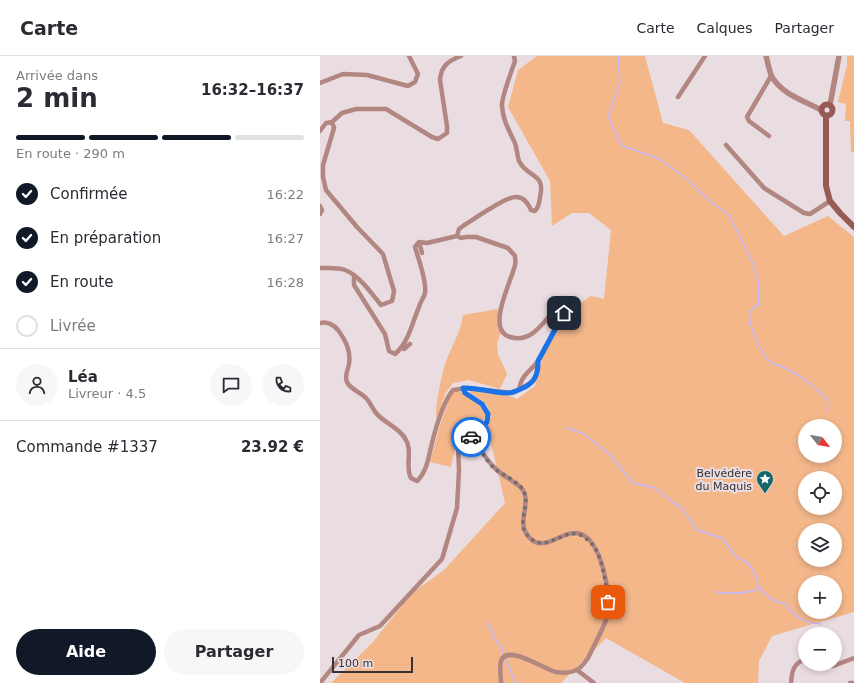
<!DOCTYPE html>
<html lang="fr">
<head>
<meta charset="utf-8">
<style>
  body { margin:0; font-family:"DejaVu Sans",sans-serif; background:#f7f7f7; color:#2b2b33; height:100vh; display:flex; flex-direction:column; font-size:15px; white-space:nowrap }
  * { box-sizing:border-box; margin:0 }
  p { font-size:13px; color:#7c7c81 }
  .icon { flex:none; width:22px; height:22px; fill:none; stroke:currentColor; stroke-width:2; stroke-linecap:round; stroke-linejoin:round }
  .map { position:relative; flex:1; overflow:hidden }
  .panel { display:flex; flex-direction:column; background:#fff; width:320px }
  .panel>* { flex:none }
  .needle { width:26px; rotate:121deg }
  .buttons { position:absolute; left:478px; top:363px; display:grid; gap:8px }
  .buttons a { display:grid; place-items:center; width:44px; height:44px; border-radius:50%; background:#fff; box-shadow:0 2px 6px #0003; font-size:20px }
  .scale { position:absolute; left:12px; bottom:10px; width:81px; box-sizing:border-box; padding-left:4px; border:2px solid #363132; border-top:0; font-size:11px; line-height:14px; white-space:nowrap; color:#363132; -webkit-text-stroke:3px #eadde1; paint-order:stroke }
  .pin { position:absolute; display:grid; place-items:center; width:34px; height:34px; color:#fff; margin:-17px; border-radius:8px; box-shadow:0 2px 6px #0006 }
  .courier { position:absolute; display:grid; place-items:center; width:40px; height:40px; margin:-20px; border:3px solid #1a73e8; border-radius:50%; background:#fff; color:#222; box-shadow:0 1px 5px #0007 }
  .summary em { font-style:normal; font-weight:700 }
  .summary div { display:flex; flex-direction:column-reverse }
  .summary { display:flex; align-items:center; justify-content:space-between; height:68px; padding:0 16px }
  h1 { font-size:26px; font-weight:700; line-height:30px }
  .bar { display:grid; grid-template-columns:repeat(4,1fr); gap:6px 4px; align-content:center; height:48px; padding:0 16px }
  .bar i { height:5px; border-radius:3px; background:#e1e1e2 }
  .bar .selected { background:#111827 }
  .bar p { grid-column:span 4 }
  .line { display:flex; align-items:center; gap:10px; padding:0 16px; border-top:1px solid #e1e1e2 }
  .line div { flex:1 }
  .round { display:grid; place-items:center; flex:none; width:42px; height:42px; border-radius:21px; background:#f7f7f7 }
  ol { padding:0 16px; list-style:none }
  li { display:flex; align-items:center; gap:12px; height:44px }
  li p { margin-inline-start:auto }
  li .icon { padding:4px; border-radius:50%; background:#111827; color:#fff; stroke-width:4 }
  li:last-child { color:#7c7c81 }
  li i { width:22px; height:22px; border:2px solid #e1e1e2; border-radius:50% }
  .cta { display:flex; gap:8px; margin-top:auto; padding:8px 16px }
  .cta a { flex:1; height:46px; border-radius:24px; background:#111827; color:#fff; font-size:16px; font-weight:700; line-height:46px; text-align:center }
  .cta a+a { background:#f7f7f7; color:#2b2b33 }
  header { display:flex; align-items:center; gap:24px; box-sizing:border-box; height:56px; padding:0 20px; background:#fff; border-bottom:1px solid #e1e1e2 }
  header strong { font-size:19px }
  nav { display:flex; gap:22px; margin-inline-start:auto; font-size:14px }
  main { display:flex; flex:1; min-height:0 }
  .map>svg:first-child { display:block }
  .green { fill:#f3b78a; fill-rule:evenodd }
  .lines { fill:none; stroke-linecap:round; stroke-linejoin:round }
  .stream { stroke:#c4b7fd; stroke-width:1.5 }
  .minor { stroke:#b28681; stroke-width:4.5 }
  .tertiary { stroke:#b28681; stroke-width:5.5 }
  .secondary { stroke:#985a54; stroke-width:6 }
  .done { stroke:#756d6f; stroke-width:4; stroke-dasharray:0 7.2 }
  .route { stroke:#1a73e8; stroke-width:5 }
  .labels { text-anchor:middle; stroke-width:4; stroke-linejoin:round; paint-order:stroke }
  .poi-label { font-size:11px; fill:#363132; stroke:#eadde1; text-anchor:end }
</style>
</head>
<body>
<header>
<strong>Carte</strong>
<nav><a>Carte</a><a>Calques</a><a>Partager</a></nav>
</header>
<main>
<section class="panel">
<div class="summary"><div><h1>2 min</h1><p>Arrivée dans</p></div><em>16:32–16:37</em></div>
<div class="bar"><i class="selected"></i><i class="selected"></i><i class="selected"></i><i></i><p>En route · 290 m</p></div>
<ol>
<li><svg class="icon" aria-label="check" viewBox="0 0 24 24"><path d="M5 12l5 5 9-10"/></svg>Confirmée<p>16:22</p></li>
<li><svg class="icon" aria-label="check" viewBox="0 0 24 24"><path d="M5 12l5 5 9-10"/></svg>En préparation<p>16:27</p></li>
<li><svg class="icon" aria-label="check" viewBox="0 0 24 24"><path d="M5 12l5 5 9-10"/></svg>En route<p>16:28</p></li>
<li><i></i>Livrée</li>
</ol>
<div class="line" style="height:72px"><a class="round"><svg class="icon" aria-label="person" viewBox="0 0 24 24"><circle cx="12" cy="8" r="4"/><path d="M4 21q1-7 8-7t8 7"/></svg></a><div><b>Léa</b><p>Livreur · 4.5</p></div><a class="round"><svg class="icon" aria-label="chat" viewBox="0 0 24 24"><path d="M4 5h16v11H9l-5 4z"/></svg></a><a class="round"><svg class="icon" aria-label="phone" viewBox="0 0 24 24"><path d="M5 4h4l2 5-3 2q2 4 5 5l2-3 5 2v4C11 20 4 13 5 4z"/></svg></a></div>
<div class="line" style="height:52px"><div>Commande #1337</div><b>23.92 €</b></div>
<div class="cta"><a>Aide</a><a>Partager</a></div>
</section>
<div class="map">
<svg width="534" height="627" viewBox="0 0 534 627">
  <rect width="100%" height="100%" fill="#eadde1"/>
  <path class="green" d="M217 0H325L343 67 369 74 464 180 508 160 534 181V556L452 580 439 605 438 627H365L286 582 241 627H11L52 587 92 537 124 514 185 447 166 365 171 361C168 346 162 344 150 337V335C157 334 162 336 169 337 179 339 187 338 197 343L215 330 223 300 249 255 271 240 284 243 291 174 269 157H252L232 170 230 125 188 51 198 14ZM485 370H515V400H485ZM485 422H515V452H485ZM485 474H515V504H485ZM485 526H515V556H485Z
    M527 0H534V96H531L530 65H525L526 48 518 46 527 9Z
    M178 253V271L181 277 177 287 178 298 187 318 180 333 149 324 133 327 125 338 117 363C113 355 123 314 126 305 132 290 141 275 143 259Z
    M136 335C149 337 160 348 166 359L161 368 146 367 142 368 139 373 131 411 110 406 120 369 131 338Z"/>
  <g class="lines">
    <path class="stream" d="M298 0 300 27 288 60 298 83 303 90 340 103 367 123 392 147 409 159 433 208 439 229 438 237 439 248C435 250 432 252 430 256 427 268 442 299 451 307 454 309 459 309 463 311 478 318 496 331 508 344L507 356
      M247 372 264 378 291 400 313 427 335 432 355 448 361 451 377 474 402 482 416 501 428 507 436 520 439 533 449 541 459 547H465C474 561 484 567 501 568
      M396 536C411 538 425 538 439 533
      M167 567 172 575V579L181 590 183 597
      M186 603 195 627"/>
    <path class="minor" d="M0 27 23 18 47 19 88 30 95 26 98 18 89 0
      M358 41 385 0
      M12 66 22 57 36 53H66L112 81 118 83 127 77V70L120 24C121 10 128 5 141 0
      M0 75 6 67 12 66 14 72 3 109V121L6 134 37 171 63 198 74 235 72 245 61 249C52 238 39 219 25 214 18 211 8 212 0 212
      M449 80 429 65 427 61 451 20
      M406 89 444 132 484 157 490 158 510 145
      M0 150 2 154 0 158
      M137 180 139 173 143 170C153 164 185 141 195 141 203 140 208 147 211 154L215 155C219 151 219 147 220 141 226 116 207 122 199 105 197 99 197 93 195 87 189 74 183 65 182 50 181 42 192 14 195 5L194 0
      M99 186 102 197
      M34 220V229L65 278 69 295 75 298C89 286 92 267 99 251 100 246 104 242 105 237 107 225 98 202 95 191L99 186 107 187 137 180 141 182 146 181H156L188 192 195 200C195 203 196 206 195 209 192 224 165 274 190 281 213 288 225 263 238 250L245 252 244 257C234 272 228 290 218 305 211 315 201 319 199 333
      M0 267C7 265 14 269 18 274 26 285 31 295 29 308 28 314 24 320 27 326 30 333 40 336 46 342 50 346 52 352 56 357 64 367 82 373 87 386 92 397 85 411 91 422L97 425C107 416 109 399 112 387 116 371 123 346 133 334L148 332 192 337 209 328 214 324 218 313V305
      M82 292 84 293 90 288
      M141 377C161 385 160 398 174 411 178 416 183 419 188 422 194 427 203 430 205 439 208 452 199 466 206 477 222 503 242 471 261 478 282 486 291 539 288 558 286 568 273 591 268 602 265 606 262 611 258 613 252 617 242 617 236 616 225 614 187 587 181 605 179 612 181 620 181 627
      M508 608 513 610 534 602
      M257 614 274 627
      M0 627 39 579 60 570 122 503 137 452 139 414 138 390 142 373 145 371 161 372 167 366 168 358 162 348 145 337 143 332
      M471 627C472 615 473 608 485 603
      M530 627H534"/>
    <path class="tertiary" d="M446 0C448 7 449 15 452 21 463 39 483 44 501 54
      M510 49 519 0"/>
    <path class="secondary" d="M501.5 54a5.5 5.5 0 1 1 11 0a5.5 5.5 0 1 1-11 0Z
      M506 60V130L510 145 520 157 534 171"/>
  </g>
  <g class="lines">
    <path class="done" d="M151 381C160 391 165 404 175 413 184 420 201 426 205 438 209 451 197 468 207 479 227 502 245 466 265 482 271 486 275 491 278 498 284 513 286 530 288 546"/>
    <path class="route" d="M151 381 141 377 142 373 145 371 161 372 167 366 168 358 162 348 145 337 143 332C158 331 183 340 193 336 197 335 201 333 205 331 216 325 218 317 218 305L244 257"/>
  </g>
  <defs>
    <symbol id="sight-pin" viewBox="-11 -11 22 30"><path d="M0 17L-7.5 6A9.5 9.5 0 1 1 7.5 6Z" fill="#176669" stroke="#eadde1"/><path d="M0-6L1.8-2.2L6-1.7L2.9 1.2L3.7 5.4L0 3.3L-3.7 5.4L-2.9 1.2L-6-1.7L-1.8-2.2Z" fill="#fff"/></symbol>
  </defs>
  <g fill-rule="evenodd">
    <use href="#sight-pin" x="435" y="413" width="20" height="27"/>
  </g>
  <g class="labels">
    <g class="poi-label">
      <text x="432" y="421">Belvédère<tspan x="432" dy="13">du Maquis</tspan></text>
    </g>
  </g>
</svg>
<div class="buttons">
<a><svg class="needle" viewBox="-14 -14 28 28"><path d="M0-13l5 13h-10z" fill="#e53935"/><path d="M0 13l5-13h-10z" fill="#7c7c81"/></svg></a>
<a><svg class="icon" aria-label="locate" viewBox="0 0 24 24"><circle cx="12" cy="12" r="6"/><path d="M12 2v4M12 18v4M2 12h4M18 12h4"/></svg></a>
<a><svg class="icon" aria-label="layers" viewBox="0 0 24 24"><path d="M12 4l9 5-9 5-9-5zM3 14l9 5 9-5"/></svg></a>
<a>+</a>
<a>−</a>
</div>
<div class="scale">100 m</div>
<div class="pin" style="left:288px;top:546px;background:#ea580c"><svg class="icon" aria-label="bag" viewBox="0 0 24 24"><path d="M5 8h14l-1 12H6zM9 8a3 3 0 0 1 6 0"/></svg></div>
<div class="pin" style="left:244px;top:257px;background:#1f2937"><svg class="icon" aria-label="home" viewBox="0 0 24 24"><path d="M3 11l9-7 9 7M6 9v11h12V9"/></svg></div>
<div class="courier" style="left:151px;top:381px"><svg class="icon" aria-label="car" viewBox="0 0 24 24"><path d="M5 17H2v-5l4-1 3-4h7l3 4 3 1v5h-3M9 17h6M6 11h13"/><circle cx="7" cy="17" r="2"/><circle cx="17" cy="17" r="2"/></svg></div>
</div>
</main>
</body>
</html>
